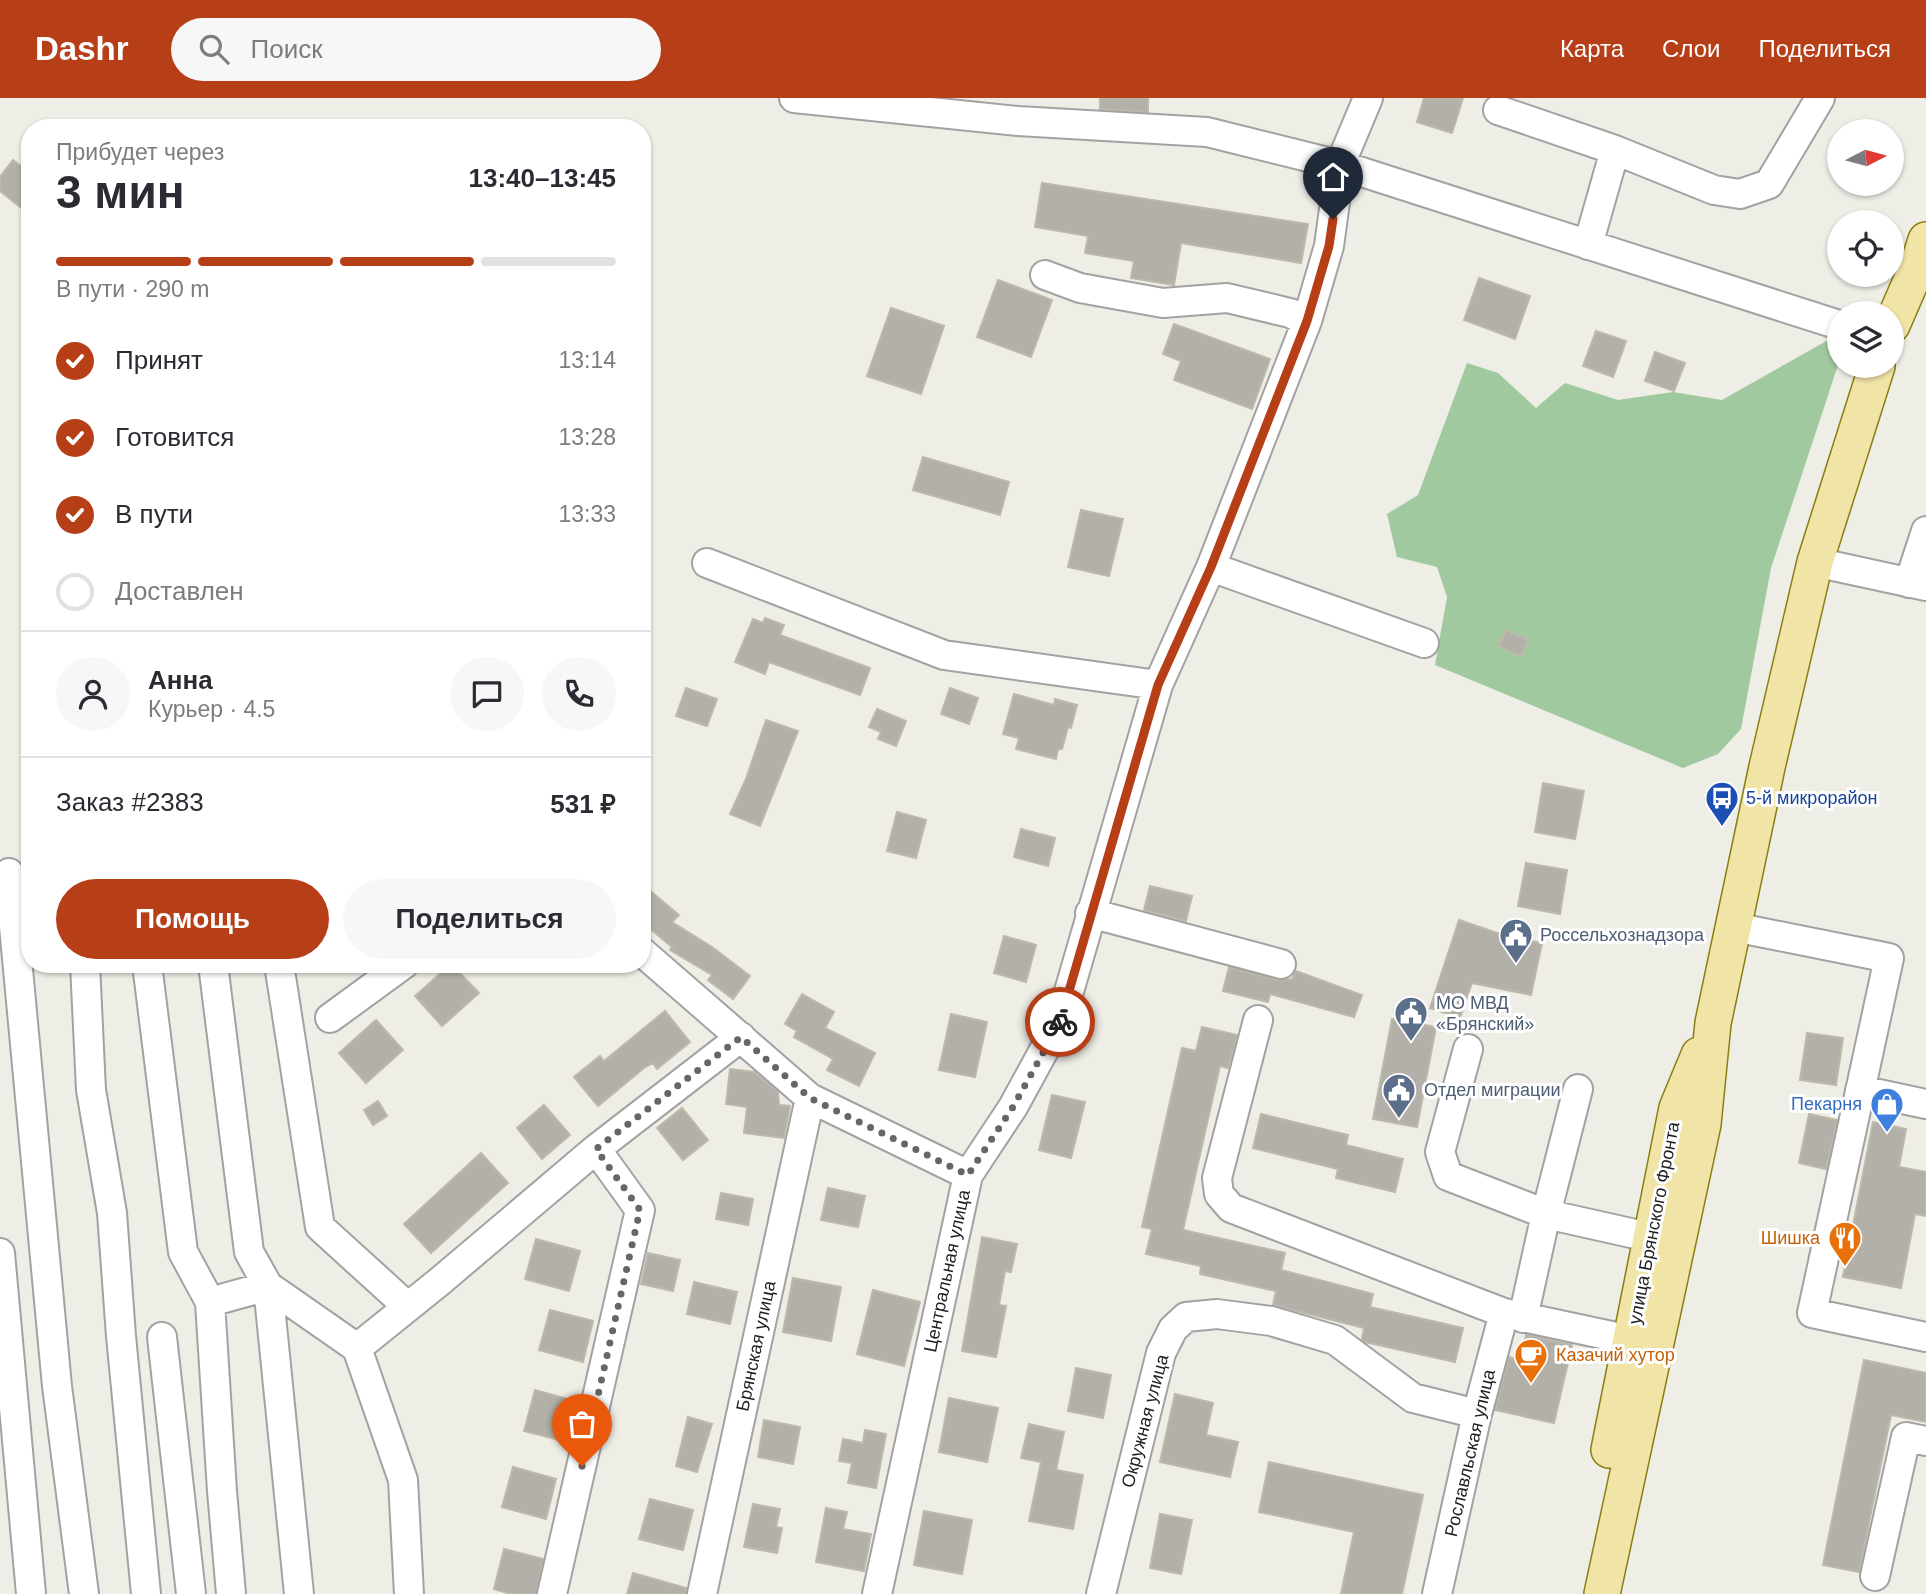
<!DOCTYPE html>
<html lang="ru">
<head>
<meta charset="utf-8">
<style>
  body { margin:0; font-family:Helvetica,sans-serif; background:#f7f7f7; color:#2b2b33; height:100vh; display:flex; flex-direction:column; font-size:26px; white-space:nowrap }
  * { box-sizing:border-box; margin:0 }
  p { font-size:23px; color:#7c7c81 }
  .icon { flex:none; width:38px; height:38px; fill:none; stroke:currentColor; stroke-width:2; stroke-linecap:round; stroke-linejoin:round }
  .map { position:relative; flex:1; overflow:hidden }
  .side { position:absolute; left:21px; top:21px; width:630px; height:854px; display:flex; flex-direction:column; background:#fff; border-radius:28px; box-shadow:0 2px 5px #0004 }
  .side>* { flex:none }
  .needle { width:46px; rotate:84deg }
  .controls { position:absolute; left:1827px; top:21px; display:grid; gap:14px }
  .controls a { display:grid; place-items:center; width:77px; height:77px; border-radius:50%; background:#fff; box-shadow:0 2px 5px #0004; font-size:35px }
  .pin { position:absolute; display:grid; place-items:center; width:60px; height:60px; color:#fff; margin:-72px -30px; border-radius:50% 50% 50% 0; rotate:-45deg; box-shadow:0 0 7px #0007 }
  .pin .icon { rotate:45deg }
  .courier { position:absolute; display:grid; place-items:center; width:70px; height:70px; margin:-35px; border:5px solid #b63f17; border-radius:50%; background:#fff; color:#222; box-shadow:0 2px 9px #0007 }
  .summary em { font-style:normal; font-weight:700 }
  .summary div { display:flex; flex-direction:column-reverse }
  .summary { display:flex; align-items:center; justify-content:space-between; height:119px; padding:0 35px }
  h1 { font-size:46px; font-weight:700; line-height:52px }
  .bar { display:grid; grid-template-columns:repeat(4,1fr); gap:10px 7px; align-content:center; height:84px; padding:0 35px }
  .bar i { height:9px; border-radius:5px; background:#e1e1e2 }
  .bar .active { background:#b63f17 }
  .bar p { grid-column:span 4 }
  .line { display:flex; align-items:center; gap:18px; padding:0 35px; border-top:2px solid #e1e1e2 }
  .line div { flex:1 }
  .round { display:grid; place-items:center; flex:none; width:74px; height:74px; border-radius:37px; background:#f7f7f7 }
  ol { padding:0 35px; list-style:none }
  li { display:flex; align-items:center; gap:21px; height:77px }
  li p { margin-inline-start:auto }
  li .icon { padding:7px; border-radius:50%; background:#b63f17; color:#fff; stroke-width:4 }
  li:last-child { color:#7c7c81 }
  li i { width:38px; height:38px; border:4px solid #e1e1e2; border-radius:50% }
  .action { display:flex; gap:14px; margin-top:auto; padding:14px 35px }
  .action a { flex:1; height:80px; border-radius:42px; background:#b63f17; color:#fff; font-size:28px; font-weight:700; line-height:80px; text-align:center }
  .action a+a { background:#f7f7f7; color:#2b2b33 }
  header { display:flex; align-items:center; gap:42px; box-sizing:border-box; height:98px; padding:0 35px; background:#b63f17; color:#fff }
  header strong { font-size:33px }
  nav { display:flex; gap:38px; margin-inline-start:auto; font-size:24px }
  .search { width:490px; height:63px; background:#f7f7f7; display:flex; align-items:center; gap:18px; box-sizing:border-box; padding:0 24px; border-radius:38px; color:#7c7c81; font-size:26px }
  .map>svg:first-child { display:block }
  .forest { fill:#a1c99f }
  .building { fill:#b3b0a9; stroke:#beb8aa; stroke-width:2 }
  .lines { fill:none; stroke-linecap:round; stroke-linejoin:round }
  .minor-casing { stroke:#a2a2a2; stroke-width:32 }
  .major-casing { stroke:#887f11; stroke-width:38 }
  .minor { stroke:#fff; stroke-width:28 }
  .major { stroke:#f1e4a7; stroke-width:35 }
  .done { stroke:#676664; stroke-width:7; stroke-dasharray:0 12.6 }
  .route { stroke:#b63f17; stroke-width:9 }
  .labels { text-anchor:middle; stroke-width:6; stroke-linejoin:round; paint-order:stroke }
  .transit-label { font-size:18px; fill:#164399; stroke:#fff; text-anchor:start }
  .service-label { font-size:18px; fill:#4e5e75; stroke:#fff; text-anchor:start }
  .shop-label { font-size:18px; fill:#366cbe; stroke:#fff; text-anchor:end }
  .street-label { font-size:18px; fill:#1e1e1e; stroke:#fff }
  .food-label { font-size:18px; fill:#c56008; stroke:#fff; text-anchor:end }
</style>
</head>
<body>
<header>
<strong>Dashr</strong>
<div class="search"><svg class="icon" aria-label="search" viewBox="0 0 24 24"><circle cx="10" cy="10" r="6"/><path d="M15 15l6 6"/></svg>Поиск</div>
<nav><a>Карта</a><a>Слои</a><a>Поделиться</a></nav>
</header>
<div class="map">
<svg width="1926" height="1496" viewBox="0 0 1926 1496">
  <rect width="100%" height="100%" fill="#eeede6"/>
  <path class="forest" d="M1830 241 1839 257V264L1771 470 1741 631 1718 656 1683 670 1435 567 1447 499 1437 469 1397 459 1387 416 1418 397 1467 265 1498 275 1536 310 1565 285 1618 302 1673 294 1722 302Z"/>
  <path class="building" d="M1100 0H1148V14L1100 11Z
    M1424 0H1463L1452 35 1417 24Z
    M13 62 30 75V117L0 93V79Z
    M1042 85 1308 126 1301 165 1181 145 1174 187 1131 180 1134 163 1085 155 1088 138 1035 129Z
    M1479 180 1530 198 1515 241 1464 222Z
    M998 182 1052 202 1031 259 977 239Z
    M891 210 944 228 921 296 867 278Z
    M1174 226 1270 261 1252 311 1174 282 1181 263 1163 256Z
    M1596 233 1626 243 1613 279 1583 268Z
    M1655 254 1685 265 1674 293 1645 283Z
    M923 359 1009 384 1000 417 913 392Z
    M1081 412 1123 421 1109 478 1068 469Z
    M765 520 784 527 780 537 870 570 860 597 769 564 765 576 735 564 753 521 763 525Z
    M1506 532 1528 542 1521 559 1498 548Z
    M686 590 717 601 707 628 676 618Z
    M950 590 978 600 969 626 941 616Z
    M1014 596 1054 607 1055 601 1077 607 1071 630 1068 629 1062 651H1058L1056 661 1016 651 1019 640 1003 636Z
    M877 611 906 623 896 648 878 641 881 634 869 629Z
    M766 622 798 633 760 728 730 716 746 681Z
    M1543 685 1584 693 1575 741 1535 734Z
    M897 714 926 722 916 760 887 753Z
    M1021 731 1055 740 1048 768 1014 759Z
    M1526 765 1567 772 1560 816 1518 808Z
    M642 786 679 817 672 824 712 849 750 878 733 901 708 882 712 877 670 852 672 849 642 824Z
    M1150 788 1192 798 1186 823 1144 812Z
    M1459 822 1503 837 1542 845 1531 897 1472 885 1460 920 1430 910Z
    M1004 838 1036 847 1026 884 994 875Z
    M451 866 479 895 442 928 415 898Z
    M1229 869 1277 882 1292 881 1296 873 1362 897 1354 919 1270 896 1268 904 1223 893Z
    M802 896 834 914 825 930 875 955 859 988 827 972 833 961 794 939 797 933 785 926Z
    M665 913 690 944 657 971 653 965 644 970 598 1008 574 979 600 958 604 963Z
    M951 916 987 924 975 979 939 972Z
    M1392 921 1436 929 1417 1029 1373 1021Z
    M376 922 403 952 366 985 339 955Z
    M1202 929 1237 937 1228 970 1220 968 1183 1132 1285 1155 1281 1172 1373 1196 1370 1209 1463 1230 1455 1264 1365 1244 1362 1241 1364 1230 1273 1207 1276 1193 1200 1176 1201 1168 1146 1156 1152 1131 1142 1129 1182 950 1196 953Z
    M1807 935 1843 940 1836 987 1800 982Z
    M730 971 754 974 778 994 779 1007 790 1008 784 1040 744 1035 747 1009 726 1006Z
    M1052 997 1085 1004 1071 1060 1039 1052Z
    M378 1003 387 1018 373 1027 364 1012Z
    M544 1007 570 1037 542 1061 517 1030Z
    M682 1010 708 1042 683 1062 657 1030Z
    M1261 1016 1348 1037 1346 1047 1403 1061 1395 1094 1336 1080 1338 1071 1253 1050Z
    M1809 1016 1837 1022 1826 1071 1799 1065Z
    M1873 1024 1906 1031 1899 1069 1926 1074V1118L1915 1116 1901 1190 1843 1179Z
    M481 1055 508 1085 431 1155 404 1126Z
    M828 1090 865 1098 858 1129 821 1122Z
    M721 1095 753 1101 748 1127 716 1121Z
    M982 1139 1017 1146 1011 1174 1005 1173 999 1207 1006 1208 996 1259 962 1253Z
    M536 1141 580 1153 569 1193 525 1181Z
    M648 1155 680 1162 673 1193 641 1186Z
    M793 1180 841 1189 831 1243 783 1234Z
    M694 1184 737 1194 730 1226 687 1216Z
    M873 1192 920 1204 904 1268 857 1256Z
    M550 1212 593 1223 583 1264 539 1252Z
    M1526 1237 1572 1247 1554 1325 1495 1312 1509 1259 1520 1262Z
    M1864 1262 1926 1275V1324L1891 1317 1859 1474 1823 1467Z
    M1076 1270 1111 1277 1103 1320 1068 1313Z
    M535 1292 578 1304 568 1344 524 1333Z
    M1175 1296 1213 1305 1206 1337 1238 1344 1230 1379 1160 1364Z
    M949 1300 998 1310 987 1364 939 1354Z
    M688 1319 712 1326 697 1374 676 1368Z
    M764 1322 800 1329 793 1366 758 1359Z
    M1029 1326 1064 1334 1056 1372 1083 1377 1073 1431 1029 1423 1041 1364 1021 1360Z
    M865 1332 886 1336 876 1390 848 1385 852 1365 839 1363 843 1341 863 1345Z
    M1269 1364 1423 1397 1402 1496H1341L1354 1434 1259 1414Z
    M513 1369 556 1381 546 1421 502 1409Z
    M650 1401 693 1412 683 1452 639 1441Z
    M753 1406 780 1411 776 1429 782 1430 777 1455 744 1449Z
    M826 1410 847 1414 843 1431 871 1436 864 1473 816 1464Z
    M924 1413 972 1422 962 1476 914 1467Z
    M1160 1416 1192 1422 1181 1476 1150 1470Z
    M504 1451 543 1461 536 1496H511L494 1491Z
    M633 1475 686 1490V1496H627Z"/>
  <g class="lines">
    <defs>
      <path id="minor" d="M794 0 1018 23 1207 34 1340 67 1839 227
        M1498 12 1615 52 1714 92 1740 96 1769 86 1820 0
        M1588 147 1615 52
        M1045 177 1080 190 1163 205 1227 200 1290 215 1307 223
        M1815 464 1926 488
        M707 465 944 557 1158 587
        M1211 469 1424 545
        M1909 485 1926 433
        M9 775 57 1288 84 1496
        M1090 815 1281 866
        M1734 829 1889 860 1812 1215 1926 1239
        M642 854 810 1000 968 1077
        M85 866 91 992 112 1115 121 1238 146 1496
        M147 866 183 1154 210 1204
        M213 866 249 1154 268 1188 299 1496
        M279 866 320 1129 408 1209
        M330 920 404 866
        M1258 922 1217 1080 1219 1096 1231 1110 1504 1215 1649 1246
        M1468 951 1440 1054 1448 1078 1546 1116 1523 1220
        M1578 991 1546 1116 1671 1144
        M1860 992 1926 1006
        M0 1155 31 1496
        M162 1239 191 1496
        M357 1250 403 1382 409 1496
        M1875 1478 1906 1339 1926 1343
        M231 1496 222 1393 210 1204 268 1188 357 1250 439 1184 596 1051 741 939
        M552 1496 640 1112 596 1051
        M702 1496 810 1000
        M877 1496 968 1077 1013 1009 1061 921 1158 587 1211 469 1307 223 1329 148 1340 67 1368 0
        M1101 1496 1161 1255 1173 1231 1186 1219 1217 1216 1271 1223 1335 1242 1413 1300 1477 1316
        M1437 1496 1477 1316 1504 1215"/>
      <path id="major" d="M1892 227 1918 167 1926 142
        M1609 1352 1677 1010 1699 957
        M1602 1496 1703 1026 1713 925 1767 669 1815 464 1877 268"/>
    </defs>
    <use href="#minor" class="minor-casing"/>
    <use href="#major" class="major-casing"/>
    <use href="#minor" class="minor"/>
    <use href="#major" class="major"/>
  </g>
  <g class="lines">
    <path class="done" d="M582 1368 640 1112 596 1051 741 939 810 1000 968 1077 1013 1009 1060 924"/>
    <path class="route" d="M1060 924 1158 587 1211 469 1307 223 1329 148 1333 121"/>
  </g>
  <defs>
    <symbol id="bus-pin" viewBox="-11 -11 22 30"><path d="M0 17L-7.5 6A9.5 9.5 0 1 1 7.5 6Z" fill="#1a4fb4" stroke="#fff"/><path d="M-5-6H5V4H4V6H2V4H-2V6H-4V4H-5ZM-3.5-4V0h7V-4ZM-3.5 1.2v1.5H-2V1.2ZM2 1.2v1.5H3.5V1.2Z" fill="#fff"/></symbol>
    <symbol id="civic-pin" viewBox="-11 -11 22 30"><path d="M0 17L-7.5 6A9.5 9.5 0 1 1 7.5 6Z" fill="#5c6f8a" stroke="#fff"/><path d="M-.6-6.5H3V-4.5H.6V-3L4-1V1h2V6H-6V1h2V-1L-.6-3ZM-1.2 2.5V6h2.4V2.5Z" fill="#fff"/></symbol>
    <symbol id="shop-pin" viewBox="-11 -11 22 30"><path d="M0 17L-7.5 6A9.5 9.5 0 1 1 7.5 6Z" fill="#3f7fe0" stroke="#fff"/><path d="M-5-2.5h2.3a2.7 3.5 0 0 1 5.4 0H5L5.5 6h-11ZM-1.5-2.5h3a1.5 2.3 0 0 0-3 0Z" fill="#fff"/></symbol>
    <symbol id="restaurant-pin" viewBox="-11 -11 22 30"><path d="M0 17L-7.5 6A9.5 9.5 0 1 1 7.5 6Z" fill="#e8710a" stroke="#fff"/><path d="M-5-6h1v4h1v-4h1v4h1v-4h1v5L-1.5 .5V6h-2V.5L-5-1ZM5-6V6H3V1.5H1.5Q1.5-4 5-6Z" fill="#fff"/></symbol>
    <symbol id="cafe-pin" viewBox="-11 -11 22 30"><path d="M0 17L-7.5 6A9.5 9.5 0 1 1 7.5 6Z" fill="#e8710a" stroke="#fff"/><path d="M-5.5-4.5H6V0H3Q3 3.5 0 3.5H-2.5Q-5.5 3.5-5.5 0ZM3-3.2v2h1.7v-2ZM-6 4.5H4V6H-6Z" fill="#fff"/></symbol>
  </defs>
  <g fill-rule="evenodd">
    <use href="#bus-pin" x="1703" y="681" width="38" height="52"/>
    <use href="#civic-pin" x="1497" y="818" width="38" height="52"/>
    <use href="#civic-pin" x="1392" y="896" width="38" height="52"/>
    <use href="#civic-pin" x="1380" y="973" width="38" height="52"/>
    <use href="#shop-pin" x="1868" y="987" width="38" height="52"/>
    <use href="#restaurant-pin" x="1826" y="1121" width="38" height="52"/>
    <use href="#cafe-pin" x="1512" y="1238" width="38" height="52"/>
  </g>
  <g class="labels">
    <g class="transit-label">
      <text x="1746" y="706">5-й микрорайон</text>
    </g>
    <g class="service-label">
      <text x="1540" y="843">Россельхознадзора</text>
      <text x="1436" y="911">МО МВД<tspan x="1436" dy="21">«Брянский»</tspan></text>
      <text x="1424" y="998">Отдел миграции</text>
    </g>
    <g class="shop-label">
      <text x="1862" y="1012">Пекарня</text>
    </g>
    <g class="street-label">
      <text transform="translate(1654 1125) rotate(-79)" y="6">улица Брянского Фронта</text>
      <text transform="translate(947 1173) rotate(-78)" y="6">Центральная улица</text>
      <text transform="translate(756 1248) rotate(-78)" y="6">Брянская улица</text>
      <text transform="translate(1145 1323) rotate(-75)" y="6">Окружная улица</text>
      <text transform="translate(1470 1355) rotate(-77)" y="6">Рославльская улица</text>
    </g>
    <g class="food-label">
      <text x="1820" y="1146">Шишка</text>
      <text x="1556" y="1263" text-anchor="start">Казачий хутор</text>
    </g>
  </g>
</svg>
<div class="controls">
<a><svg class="needle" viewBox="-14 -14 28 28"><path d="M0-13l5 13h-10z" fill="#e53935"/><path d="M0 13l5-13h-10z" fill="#7c7c81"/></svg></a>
<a><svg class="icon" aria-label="locate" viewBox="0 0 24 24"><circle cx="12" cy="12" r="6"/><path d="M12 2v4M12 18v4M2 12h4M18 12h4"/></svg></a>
<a><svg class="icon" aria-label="layers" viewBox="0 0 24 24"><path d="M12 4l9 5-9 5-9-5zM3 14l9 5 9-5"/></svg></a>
</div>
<div class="pin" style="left:582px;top:1368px;background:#ea580c"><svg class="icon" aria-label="bag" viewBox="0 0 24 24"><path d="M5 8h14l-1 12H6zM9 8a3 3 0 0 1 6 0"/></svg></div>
<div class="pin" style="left:1333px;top:121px;background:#1f2937"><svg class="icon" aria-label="home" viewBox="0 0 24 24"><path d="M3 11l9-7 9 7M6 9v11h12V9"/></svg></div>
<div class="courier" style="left:1060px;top:924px"><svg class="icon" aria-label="bike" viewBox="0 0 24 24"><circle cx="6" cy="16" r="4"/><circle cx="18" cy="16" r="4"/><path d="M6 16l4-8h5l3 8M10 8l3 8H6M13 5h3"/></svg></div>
<section class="side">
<div class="summary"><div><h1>3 мин</h1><p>Прибудет через</p></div><em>13:40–13:45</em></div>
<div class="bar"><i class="active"></i><i class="active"></i><i class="active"></i><i></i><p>В пути · 290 m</p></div>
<ol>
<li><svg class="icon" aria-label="check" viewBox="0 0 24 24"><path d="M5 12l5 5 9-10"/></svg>Принят<p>13:14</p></li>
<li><svg class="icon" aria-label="check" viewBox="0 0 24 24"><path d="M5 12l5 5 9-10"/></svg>Готовится<p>13:28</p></li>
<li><svg class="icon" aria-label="check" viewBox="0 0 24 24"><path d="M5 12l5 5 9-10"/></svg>В пути<p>13:33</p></li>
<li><i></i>Доставлен</li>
</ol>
<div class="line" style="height:126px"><a class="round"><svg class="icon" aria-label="person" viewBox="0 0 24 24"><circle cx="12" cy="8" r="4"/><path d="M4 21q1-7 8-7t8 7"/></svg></a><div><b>Анна</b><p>Курьер · 4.5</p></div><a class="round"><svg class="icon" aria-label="chat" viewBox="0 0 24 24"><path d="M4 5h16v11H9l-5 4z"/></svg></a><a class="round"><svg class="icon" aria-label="phone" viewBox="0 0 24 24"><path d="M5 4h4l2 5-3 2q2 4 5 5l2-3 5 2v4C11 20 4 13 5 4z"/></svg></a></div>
<div class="line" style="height:91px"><div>Заказ #2383</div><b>531 ₽</b></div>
<div class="action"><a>Помощь</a><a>Поделиться</a></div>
</section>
</div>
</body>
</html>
